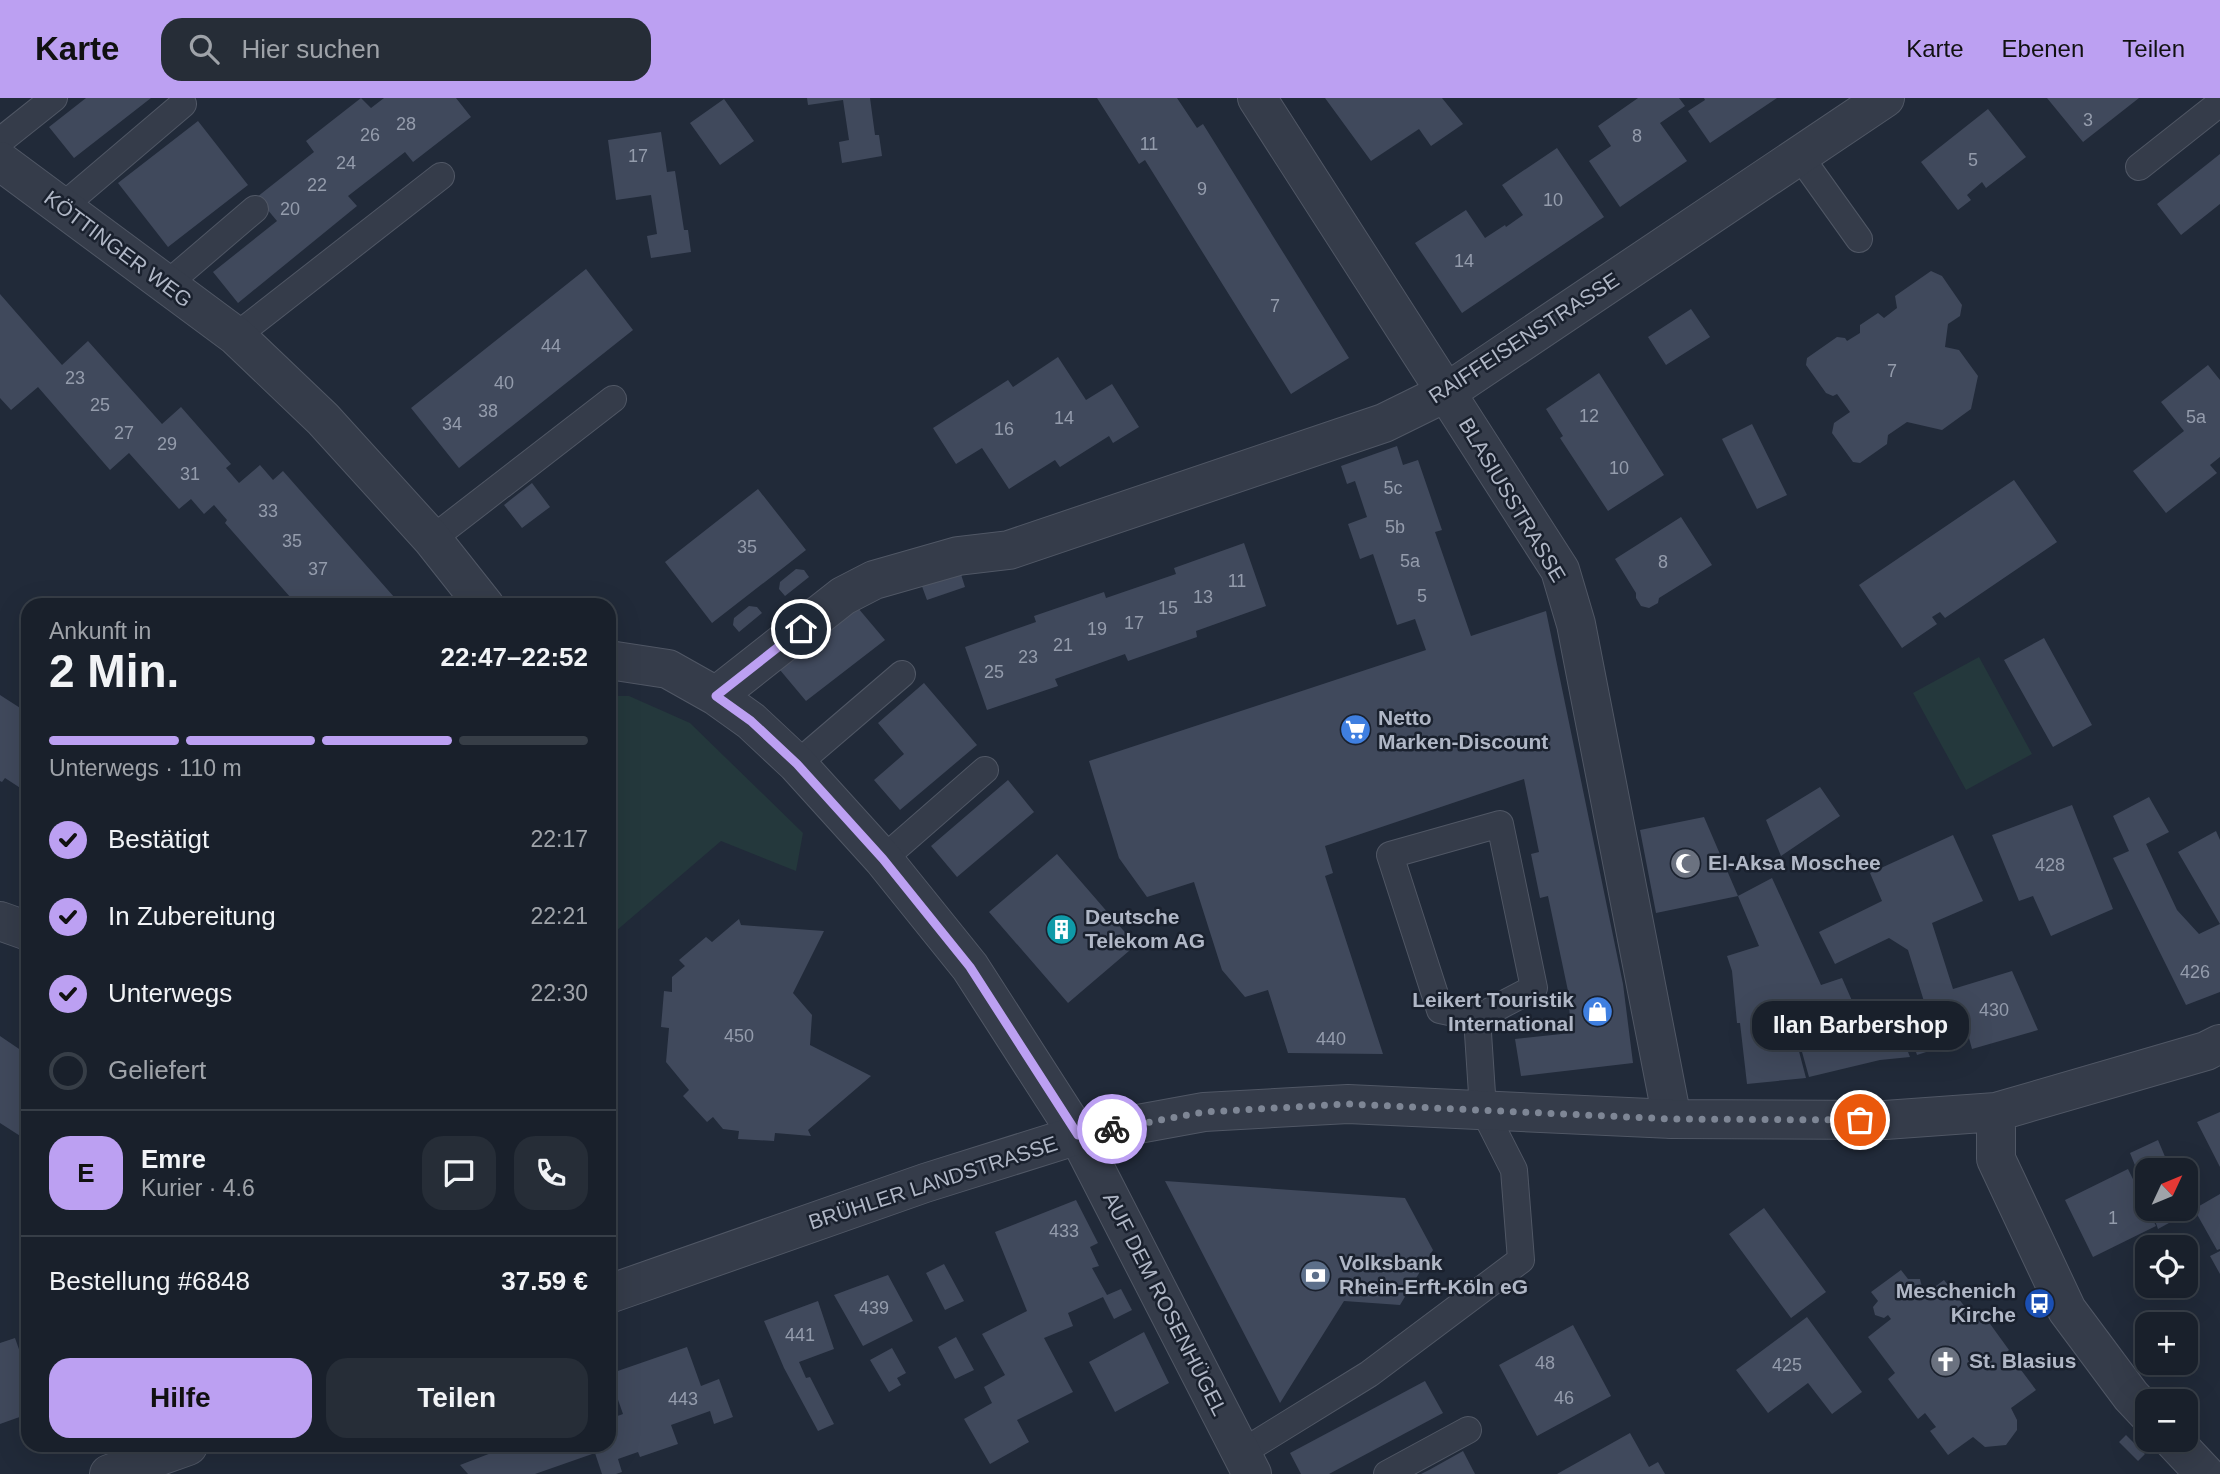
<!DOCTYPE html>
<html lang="de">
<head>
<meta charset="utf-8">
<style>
  body { margin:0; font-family:Helvetica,sans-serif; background:#262d37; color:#f1f3f6; height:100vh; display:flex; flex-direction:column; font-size:26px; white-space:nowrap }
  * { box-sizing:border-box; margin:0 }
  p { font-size:23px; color:#9fa3a9 }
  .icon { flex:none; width:38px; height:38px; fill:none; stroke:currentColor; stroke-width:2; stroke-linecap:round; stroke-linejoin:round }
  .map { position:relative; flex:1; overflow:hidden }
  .drawer { position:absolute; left:21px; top:500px; width:595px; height:854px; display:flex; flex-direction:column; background:#19202b; border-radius:21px; box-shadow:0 7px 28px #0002,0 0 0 2px #373e47 }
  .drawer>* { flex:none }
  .needle { width:46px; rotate:46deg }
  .buttons { position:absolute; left:2135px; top:1060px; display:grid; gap:14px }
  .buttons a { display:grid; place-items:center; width:63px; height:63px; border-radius:14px; background:#19202b; box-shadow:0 7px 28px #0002,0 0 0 2px #373e47; font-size:35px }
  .pin { position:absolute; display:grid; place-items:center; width:60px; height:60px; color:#fff; margin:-30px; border:4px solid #fff; border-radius:50%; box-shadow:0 2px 7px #0007 }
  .courier { position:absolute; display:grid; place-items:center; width:70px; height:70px; margin:-35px; border:5px solid #bca0f2; border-radius:50%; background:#fff; color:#222; box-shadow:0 2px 9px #0007 }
  .bubble { position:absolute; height:49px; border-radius:21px; background:#19202b; box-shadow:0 7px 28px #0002,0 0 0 2px #373e47; font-size:23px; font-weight:600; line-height:49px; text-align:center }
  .headline em { font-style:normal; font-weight:600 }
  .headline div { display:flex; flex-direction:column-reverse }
  .headline { display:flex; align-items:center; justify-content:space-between; height:119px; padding:0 28px }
  h1 { font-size:46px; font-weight:600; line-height:52px }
  .bar { display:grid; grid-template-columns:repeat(4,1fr); gap:10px 7px; align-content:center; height:84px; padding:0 28px }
  .bar i { height:9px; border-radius:5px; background:#373e47 }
  .bar .active { background:#bca0f2 }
  .bar p { grid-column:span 4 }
  .line { display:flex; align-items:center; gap:18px; padding:0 28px; border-top:2px solid #373e47 }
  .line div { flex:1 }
  .round { display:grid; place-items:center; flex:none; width:74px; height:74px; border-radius:21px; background:#262d37 }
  ol { padding:0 28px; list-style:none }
  li { display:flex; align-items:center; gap:21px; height:77px }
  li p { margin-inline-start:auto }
  li .icon { padding:7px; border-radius:50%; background:#bca0f2; color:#111; stroke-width:4 }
  li:last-child { color:#9fa3a9 }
  li i { width:38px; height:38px; border:4px solid #373e47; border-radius:50% }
  .action { display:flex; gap:14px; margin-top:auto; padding:14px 28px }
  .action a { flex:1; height:80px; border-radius:21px; background:#bca0f2; color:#111; font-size:28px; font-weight:600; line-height:80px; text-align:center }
  .action a+a { background:#262d37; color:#f1f3f6 }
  header { display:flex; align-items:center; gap:42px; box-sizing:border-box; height:98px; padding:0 35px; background:#bca0f2; color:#111 }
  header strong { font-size:33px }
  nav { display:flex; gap:38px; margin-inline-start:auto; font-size:24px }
  .search { width:490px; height:63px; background:#262d37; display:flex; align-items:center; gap:18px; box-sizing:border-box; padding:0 24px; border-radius:21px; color:#9fa3a9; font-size:26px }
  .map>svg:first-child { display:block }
  .green { fill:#24383c }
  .building { fill:#40495c }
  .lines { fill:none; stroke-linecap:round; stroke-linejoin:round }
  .service-casing { stroke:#505765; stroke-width:28 }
  .minor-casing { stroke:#505765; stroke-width:40 }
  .tertiary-casing { stroke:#505765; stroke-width:40 }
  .service { stroke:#353c4a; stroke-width:26 }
  .minor { stroke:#353c4a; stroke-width:38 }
  .tertiary { stroke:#353c4a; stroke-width:38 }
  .done { stroke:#7e8695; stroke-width:7; stroke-dasharray:0 12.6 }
  .route { stroke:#bca0f2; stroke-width:9 }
  .labels { text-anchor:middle; stroke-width:5; stroke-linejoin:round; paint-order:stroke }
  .number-label { font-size:18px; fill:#949cac }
  .street-label { font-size:21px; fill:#b0b7c6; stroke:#1a212e }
  .poi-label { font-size:21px; font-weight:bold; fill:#b0b7c6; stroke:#1a212e; text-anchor:start }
</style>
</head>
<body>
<header>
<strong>Karte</strong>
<div class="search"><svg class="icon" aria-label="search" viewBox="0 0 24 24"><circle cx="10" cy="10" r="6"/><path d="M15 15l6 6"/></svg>Hier suchen</div>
<nav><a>Karte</a><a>Ebenen</a><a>Teilen</a></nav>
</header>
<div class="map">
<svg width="2220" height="1376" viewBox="0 0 2220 1376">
  <rect width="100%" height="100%" fill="#212a39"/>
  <path class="green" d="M1979 559 2032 656 1966 692 1913 595Z
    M609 598H629L690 625 803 735 796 773 721 743 609 839Z"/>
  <path class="building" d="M86 0H151L74 60 49 29Z
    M361 0 371 10 384 0H456L471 19 413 64 405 54 348 98 357 108 238 205 213 174 277 123 257 99 314 54 306 43Z
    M807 0H870L875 37H879L882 58 842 65 839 44 849 42 843 2 808 7Z
    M1097 0H1177L1197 30 1203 26 1349 260 1291 296 1145 62 1139 66Z
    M1325 0H1442L1463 26 1431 48 1419 31 1371 63Z
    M1638 0H1679L1685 8 1660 25 1687 63 1620 109 1589 63 1611 48 1598 28Z
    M1704 0H1777L1710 45 1688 13 1705 2Z
    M2047 0H2139L2083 44Z
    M724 1 754 43 720 67 690 25Z
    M1988 11 2026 59 1986 90 1982 84 1967 97 1971 102 1958 112 1921 64Z
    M198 23 248 87 168 149 118 85Z
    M661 34 667 74 675 73 684 132H688L691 154 651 160 647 138 657 136 651 97 616 102 608 42Z
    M1557 50 1604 119 1462 215 1415 145 1466 112 1485 140 1505 127 1506 129 1523 117 1502 87Z
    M2220 56V106L2181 137 2157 106Z
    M586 171 633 232 459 370 411 310Z
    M1931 173 1942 178 1962 207 1960 218 1948 226 1945 249 1959 252 1978 278 1971 311 1942 332 1907 324 1888 337 1887 346 1860 365 1853 364 1832 335 1834 325 1850 314 1837 296 1833 298 1826 295 1806 267 1807 260 1837 239 1845 240 1847 243 1860 235V227L1878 215 1884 220 1897 210 1895 198Z
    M0 196 62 267 88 243 162 326 181 309 231 366 226 370 239 385 260 367 273 382 283 373 402 508H298L225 425 227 422 214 407 204 416 191 401 179 411 129 355 110 372 38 289 11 312 0 300Z
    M1691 211 1710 239 1666 267 1648 239Z
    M1058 259 1086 302 1112 286 1139 329 1113 345 1109 338 1060 369 1055 362 1009 391 982 350 956 366 933 330 1008 282 1013 289Z
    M2208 267 2220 282V359L2210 367 2217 375 2166 415 2133 373 2184 333 2161 304Z
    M1599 275 1664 377 1608 413 1560 340 1563 338 1546 311Z
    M1752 326 1787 397 1757 411 1722 341Z
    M1397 348 1403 367 1418 362 1442 432 1435 434 1471 538 1546 513 1623 886 1633 965 1521 978 1515 941 1571 935 1568 893 1548 798 1540 800 1531 756 1539 754 1524 681 1325 748 1333 775 1325 778 1383 956 1288 955 1268 892 1245 899 1222 872 1194 784 1147 799 1119 760 1089 663 1426 552 1415 521 1397 527 1373 456 1360 461 1348 426 1367 419 1355 383 1347 386 1341 368Z
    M2014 382 2057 444 1945 520 1940 514 1932 519 1937 526 1902 550 1859 487Z
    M532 385 550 409 522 430 504 407Z
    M758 391 806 452 712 525 665 464Z
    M1681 419 1712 467 1659 500 1658 505 1649 510 1641 508 1636 500V495L1615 461Z
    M1244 445 1266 508 1196 533 1197 539 1128 563 1125 556 1055 581 1058 588 987 612 965 549 1036 524 1034 518 1104 494 1106 500 1176 476 1174 470Z
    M959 470 965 489 927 502 920 483Z
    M796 471 804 472 809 479 785 498 779 491 780 484Z
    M749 508 757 509 762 515 739 534 733 527 734 520Z
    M858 510 885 542 806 603 780 572Z
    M2044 540 2092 627 2053 649 2004 562Z
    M924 585 977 647 900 712 874 682 904 656 878 625Z
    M0 597 28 615V695L5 680 2 684 0 683Z
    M1008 682 1034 714 957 779 931 748Z
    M1820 689 1840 718 1781 758 1766 722Z
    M2149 699 2169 734 2146 746 2177 812 2199 836 2220 826 2178 754 2216 733 2220 742V894L2186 907 2113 760 2129 753 2113 718Z
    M2072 707 2113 811 2051 838 2033 798 2019 803 1992 737Z
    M1704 719 1738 798 1772 780 1821 887 1842 880 1861 923 1893 915 1910 959 1880 962 1809 979 1792 918 1790 919 1806 980 1747 986 1740 925H1737L1732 873 1727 858 1759 848 1738 798 1656 815 1640 732Z
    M1953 737 1983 803 1932 825 1953 891 2012 873 2038 932 1972 951 1969 940 1917 957 1905 920 1927 913 1908 852 1889 840 1835 866 1819 834 1882 803 1870 775Z
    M1057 756 1136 847 1068 905 989 814Z
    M739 821 741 827 824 833 793 895 812 917 810 947 871 978 808 1032 811 1038 775 1035 774 1043 738 1041 739 1033 723 1031 713 1019 707 1024 683 998 689 992 666 964 669 930 661 929 664 893 672 894V879L685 868 679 862 706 839 712 844Z
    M0 938 28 957V1043L0 1025Z
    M2220 1014V1069L2197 1024Z
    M2158 1042 2171 1073H2147V1097L2130 1055Z
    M2128 1071 2156 1128 2093 1159 2065 1102Z
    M1165 1083 1405 1100 1433 1152 1400 1207 1344 1203 1280 1305Z
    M2220 1096V1151L2217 1152 2194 1111Z
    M1076 1102 1098 1145 1090 1149 1099 1168 1092 1170 1107 1197 1121 1191 1132 1212 1114 1221 1103 1199 1068 1215 1073 1228 1044 1240 1073 1294 1017 1322 1029 1344 990 1366 964 1321 992 1305 984 1289 1005 1277 982 1236 1027 1213 995 1134Z
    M1764 1110 1826 1194 1791 1220 1729 1136Z
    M2153 1111H2174L2178 1120 2158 1131 2152 1114Z
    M2220 1153V1176L2210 1158Z
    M944 1166 964 1203 945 1212 926 1175Z
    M1901 1172 1908 1181H1920L1922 1189 1917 1194 1921 1199 1944 1182 1972 1218 1980 1212 2009 1252 2002 1258 2013 1272 2018 1268 2036 1292 2011 1310 2017 1322V1332L2006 1347 1985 1349 1973 1339 1948 1357 1930 1333 1936 1329 1925 1315 1918 1321 1888 1281 1895 1275 1868 1239 1891 1221 1888 1217 1884 1220 1875 1217 1873 1209 1878 1203 1871 1194Z
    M888 1177 913 1223 863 1248 834 1197Z
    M818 1203 834 1251 799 1264 806 1280 810 1279 834 1326 818 1333 784 1270 764 1223Z
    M1807 1219 1862 1294 1832 1316 1808 1285 1768 1315 1736 1272Z
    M1573 1227 1611 1298 1537 1338 1499 1267Z
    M1144 1234 1169 1285 1115 1314 1089 1264Z
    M956 1239 974 1272 955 1281 938 1249Z
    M15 1240 21 1257 28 1254V1316L0 1326V1245Z
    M687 1249 701 1288 719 1281 733 1319 714 1326 710 1313 671 1327 678 1346 640 1359 638 1354 618 1361 622 1374 616 1376H602L595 1355 535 1376H468L460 1367 499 1352 498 1348H609V1321L623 1316 609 1276Z
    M892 1250 906 1275 897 1280 901 1287 889 1294 870 1262Z
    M1425 1283 1443 1315 1329 1376H1301L1290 1355Z
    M1630 1335 1649 1369 1658 1364 1665 1376H1557Z
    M2126 1337 2145 1356 2138 1363 2119 1344Z
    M1463 1353 1475 1376H1421L1429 1372Z"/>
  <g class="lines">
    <defs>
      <path id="service" d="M0 43 54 0
        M1799 57 1859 141
        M2139 69 2220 5
        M62 109 183 6
        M166 187 255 111
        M236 238 441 78
        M432 441 613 301
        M797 666 902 576
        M883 761 985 672
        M1241 1355 1369 1276 1521 1162 1514 1072 1483 1011 1477 920 1440 912 1390 757 1500 726 1534 890 1477 920
        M1387 1376 1468 1332"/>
      <path id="minor" d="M1257 0 1560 472 1576 526 1672 1021
        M0 63 236 238 323 321 432 441 485 508
        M609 562 668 571 716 598 751 623 797 666 883 761 970 869 1078 1037 1252 1376
        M716 598 843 498 874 482 958 458 1009 452 1384 325 1447 294 1885 0
        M0 823 28 833"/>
      <path id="tertiary" d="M1996 1014V1061L2067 1212 2131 1298 2147 1315
        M609 1196 925 1085 1078 1037 1204 1014 1348 1006 1672 1021 1885 1022 1996 1014 2206 953 2220 946
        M2173 1342 2205 1376
        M109 1376 188 1348"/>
    </defs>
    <use href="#service" class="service-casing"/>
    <use href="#minor" class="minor-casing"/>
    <use href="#tertiary" class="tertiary-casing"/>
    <use href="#service" class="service"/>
    <use href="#minor" class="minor"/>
    <use href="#tertiary" class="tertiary"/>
  </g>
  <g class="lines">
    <path class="done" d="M1112 1031 1204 1014 1348 1006 1672 1021 1860 1022"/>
    <path class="route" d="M801 531 716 598 751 623 797 666 883 761 970 869 1078 1037 1112 1031"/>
  </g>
  <defs>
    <symbol id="supermarket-disc" viewBox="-11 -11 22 22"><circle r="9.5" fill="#3f7fe0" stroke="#1a212e"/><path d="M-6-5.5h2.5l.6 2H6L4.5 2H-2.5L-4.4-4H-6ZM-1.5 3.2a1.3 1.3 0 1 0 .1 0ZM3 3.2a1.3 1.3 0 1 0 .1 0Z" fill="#fff"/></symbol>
    <symbol id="mosque-disc" viewBox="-11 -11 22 22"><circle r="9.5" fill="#6b7280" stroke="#1a212e"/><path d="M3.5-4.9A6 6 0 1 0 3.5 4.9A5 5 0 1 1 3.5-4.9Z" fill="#fff"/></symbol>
    <symbol id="building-disc" viewBox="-11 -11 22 22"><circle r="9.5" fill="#0f9aa8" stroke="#1a212e"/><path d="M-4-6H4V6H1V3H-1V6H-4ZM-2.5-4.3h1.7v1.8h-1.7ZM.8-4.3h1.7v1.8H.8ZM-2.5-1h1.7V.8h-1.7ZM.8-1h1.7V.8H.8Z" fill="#fff"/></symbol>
    <symbol id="shop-disc" viewBox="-11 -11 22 22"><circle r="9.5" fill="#3f7fe0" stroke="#1a212e"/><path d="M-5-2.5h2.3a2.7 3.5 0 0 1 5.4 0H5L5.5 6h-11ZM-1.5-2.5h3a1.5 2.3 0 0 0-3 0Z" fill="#fff"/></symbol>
    <symbol id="bank-disc" viewBox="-11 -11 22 22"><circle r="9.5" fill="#5c6f8a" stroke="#1a212e"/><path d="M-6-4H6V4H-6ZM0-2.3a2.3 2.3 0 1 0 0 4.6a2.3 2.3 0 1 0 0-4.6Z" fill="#fff"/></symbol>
    <symbol id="bus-disc" viewBox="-11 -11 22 22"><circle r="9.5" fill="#1a4fb4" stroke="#1a212e"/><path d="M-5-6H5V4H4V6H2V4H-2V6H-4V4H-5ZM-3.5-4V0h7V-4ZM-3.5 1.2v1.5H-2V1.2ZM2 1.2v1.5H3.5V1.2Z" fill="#fff"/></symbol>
    <symbol id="church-disc" viewBox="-11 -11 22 22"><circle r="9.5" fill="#6b7280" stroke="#1a212e"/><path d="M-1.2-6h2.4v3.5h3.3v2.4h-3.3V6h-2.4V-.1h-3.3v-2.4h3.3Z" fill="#fff"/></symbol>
  </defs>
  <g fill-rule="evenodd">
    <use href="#supermarket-disc" x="1338" y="614" width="35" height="35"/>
    <use href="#mosque-disc" x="1668" y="748" width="35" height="35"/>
    <use href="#building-disc" x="1044" y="814" width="35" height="35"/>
    <use href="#shop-disc" x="1580" y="896" width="35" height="35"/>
    <use href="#bank-disc" x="1298" y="1160" width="35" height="35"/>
    <use href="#bus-disc" x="2022" y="1188" width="35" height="35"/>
    <use href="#church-disc" x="1928" y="1246" width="35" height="35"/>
  </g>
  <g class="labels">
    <g class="number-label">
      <text x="2088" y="28">3</text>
      <text x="406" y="32">28</text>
      <text x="370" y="43">26</text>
      <text x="1637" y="44">8</text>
      <text x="1149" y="52">11</text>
      <text x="638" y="64">17</text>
      <text x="1973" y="68">5</text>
      <text x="346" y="71">24</text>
      <text x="317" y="93">22</text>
      <text x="1202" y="97">9</text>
      <text x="1553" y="108">10</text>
      <text x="290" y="117">20</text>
      <text x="1464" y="169">14</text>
      <text x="1275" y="214">7</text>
      <text x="551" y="254">44</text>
      <text x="1892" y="279">7</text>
      <text x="75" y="286">23</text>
      <text x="504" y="291">40</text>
      <text x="100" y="313">25</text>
      <text x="488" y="319">38</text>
      <text x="1589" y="324">12</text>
      <text x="2196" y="325">5a</text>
      <text x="1064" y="326">14</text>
      <text x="452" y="332">34</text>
      <text x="1004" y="337">16</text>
      <text x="124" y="341">27</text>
      <text x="167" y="352">29</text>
      <text x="1619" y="376">10</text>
      <text x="190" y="382">31</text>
      <text x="1393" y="396">5c</text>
      <text x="268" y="419">33</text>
      <text x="1395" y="435">5b</text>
      <text x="292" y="449">35</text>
      <text x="747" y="455">35</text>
      <text x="1410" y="469">5a</text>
      <text x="1663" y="470">8</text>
      <text x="318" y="477">37</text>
      <text x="1237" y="489">11</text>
      <text x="1422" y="504">5</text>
      <text x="1203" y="505">13</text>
      <text x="1168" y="516">15</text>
      <text x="1134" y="531">17</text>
      <text x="1097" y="537">19</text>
      <text x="1063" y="553">21</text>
      <text x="1028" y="565">23</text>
      <text x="994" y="580">25</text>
      <text x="2050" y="773">428</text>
      <text x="2195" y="880">426</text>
      <text x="1994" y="918">430</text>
      <text x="739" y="944">450</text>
      <text x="1331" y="947">440</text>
      <text x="2113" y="1126">1</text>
      <text x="1064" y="1139">433</text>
      <text x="874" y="1216">439</text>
      <text x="800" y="1243">441</text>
      <text x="1545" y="1271">48</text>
      <text x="1787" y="1273">425</text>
      <text x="1564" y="1306">46</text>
      <text x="683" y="1307">443</text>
    </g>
    <g class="street-label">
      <text transform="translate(118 151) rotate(37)" y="7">KÖTTINGER WEG</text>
      <text transform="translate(1524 240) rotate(-33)" y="7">RAIFFEISENSTRASSE</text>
      <text transform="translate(1512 402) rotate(59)" y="7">BLASIUSSTRASSE</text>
      <text transform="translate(933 1085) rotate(-18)" y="7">BRÜHLER LANDSTRASSE</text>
      <text transform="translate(1165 1206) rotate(63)" y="7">AUF DEM ROSENHÜGEL</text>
    </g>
    <g class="poi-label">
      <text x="1378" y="627">Netto<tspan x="1378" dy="24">Marken-Discount</tspan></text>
      <text x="1708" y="772">El-Aksa Moschee</text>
      <text x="1085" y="826">Deutsche<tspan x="1085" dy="24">Telekom AG</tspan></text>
      <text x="1574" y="909" text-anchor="end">Leikert Touristik<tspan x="1574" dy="24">International</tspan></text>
      <text x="1339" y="1172">Volksbank<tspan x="1339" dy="24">Rhein-Erft-Köln eG</tspan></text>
      <text x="2016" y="1200" text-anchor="end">Meschenich<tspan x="2016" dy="24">Kirche</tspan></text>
      <text x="1969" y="1270">St. Blasius</text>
    </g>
  </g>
</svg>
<div class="buttons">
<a><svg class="needle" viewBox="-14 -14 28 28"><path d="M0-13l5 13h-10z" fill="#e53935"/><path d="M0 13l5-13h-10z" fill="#9fa3a9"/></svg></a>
<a><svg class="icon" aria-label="locate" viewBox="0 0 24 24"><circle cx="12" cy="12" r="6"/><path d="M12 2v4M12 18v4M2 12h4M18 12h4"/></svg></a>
<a>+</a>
<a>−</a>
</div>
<div class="pin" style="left:1860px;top:1022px;background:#ea580c"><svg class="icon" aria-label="bag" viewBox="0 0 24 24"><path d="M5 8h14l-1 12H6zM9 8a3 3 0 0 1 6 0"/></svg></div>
<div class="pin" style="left:801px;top:531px;background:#1f2937"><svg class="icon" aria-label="home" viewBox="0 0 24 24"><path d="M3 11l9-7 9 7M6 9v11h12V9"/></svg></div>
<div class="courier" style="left:1112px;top:1031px"><svg class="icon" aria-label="bike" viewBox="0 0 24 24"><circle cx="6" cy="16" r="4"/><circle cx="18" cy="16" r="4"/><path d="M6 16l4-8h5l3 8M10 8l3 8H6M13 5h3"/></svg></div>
<div class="bubble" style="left:1752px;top:903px;width:217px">Ilan Barbershop</div>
<section class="drawer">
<div class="headline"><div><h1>2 Min.</h1><p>Ankunft in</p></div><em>22:47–22:52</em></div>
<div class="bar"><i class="active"></i><i class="active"></i><i class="active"></i><i></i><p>Unterwegs · 110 m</p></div>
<ol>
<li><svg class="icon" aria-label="check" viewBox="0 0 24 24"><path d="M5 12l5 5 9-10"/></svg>Bestätigt<p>22:17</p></li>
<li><svg class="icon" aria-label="check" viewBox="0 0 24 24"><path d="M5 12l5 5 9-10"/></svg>In Zubereitung<p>22:21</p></li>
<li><svg class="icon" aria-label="check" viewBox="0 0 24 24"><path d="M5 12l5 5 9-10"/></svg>Unterwegs<p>22:30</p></li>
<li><i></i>Geliefert</li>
</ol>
<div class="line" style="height:126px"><b class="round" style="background:#bca0f2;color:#111">E</b><div><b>Emre</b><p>Kurier · 4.6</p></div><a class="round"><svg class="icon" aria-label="chat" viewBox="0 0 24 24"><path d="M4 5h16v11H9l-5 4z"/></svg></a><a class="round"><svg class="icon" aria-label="phone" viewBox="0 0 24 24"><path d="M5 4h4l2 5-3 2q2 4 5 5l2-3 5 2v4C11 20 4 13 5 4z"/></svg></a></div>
<div class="line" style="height:91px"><div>Bestellung #6848</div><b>37.59 €</b></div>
<div class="action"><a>Hilfe</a><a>Teilen</a></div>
</section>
</div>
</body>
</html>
